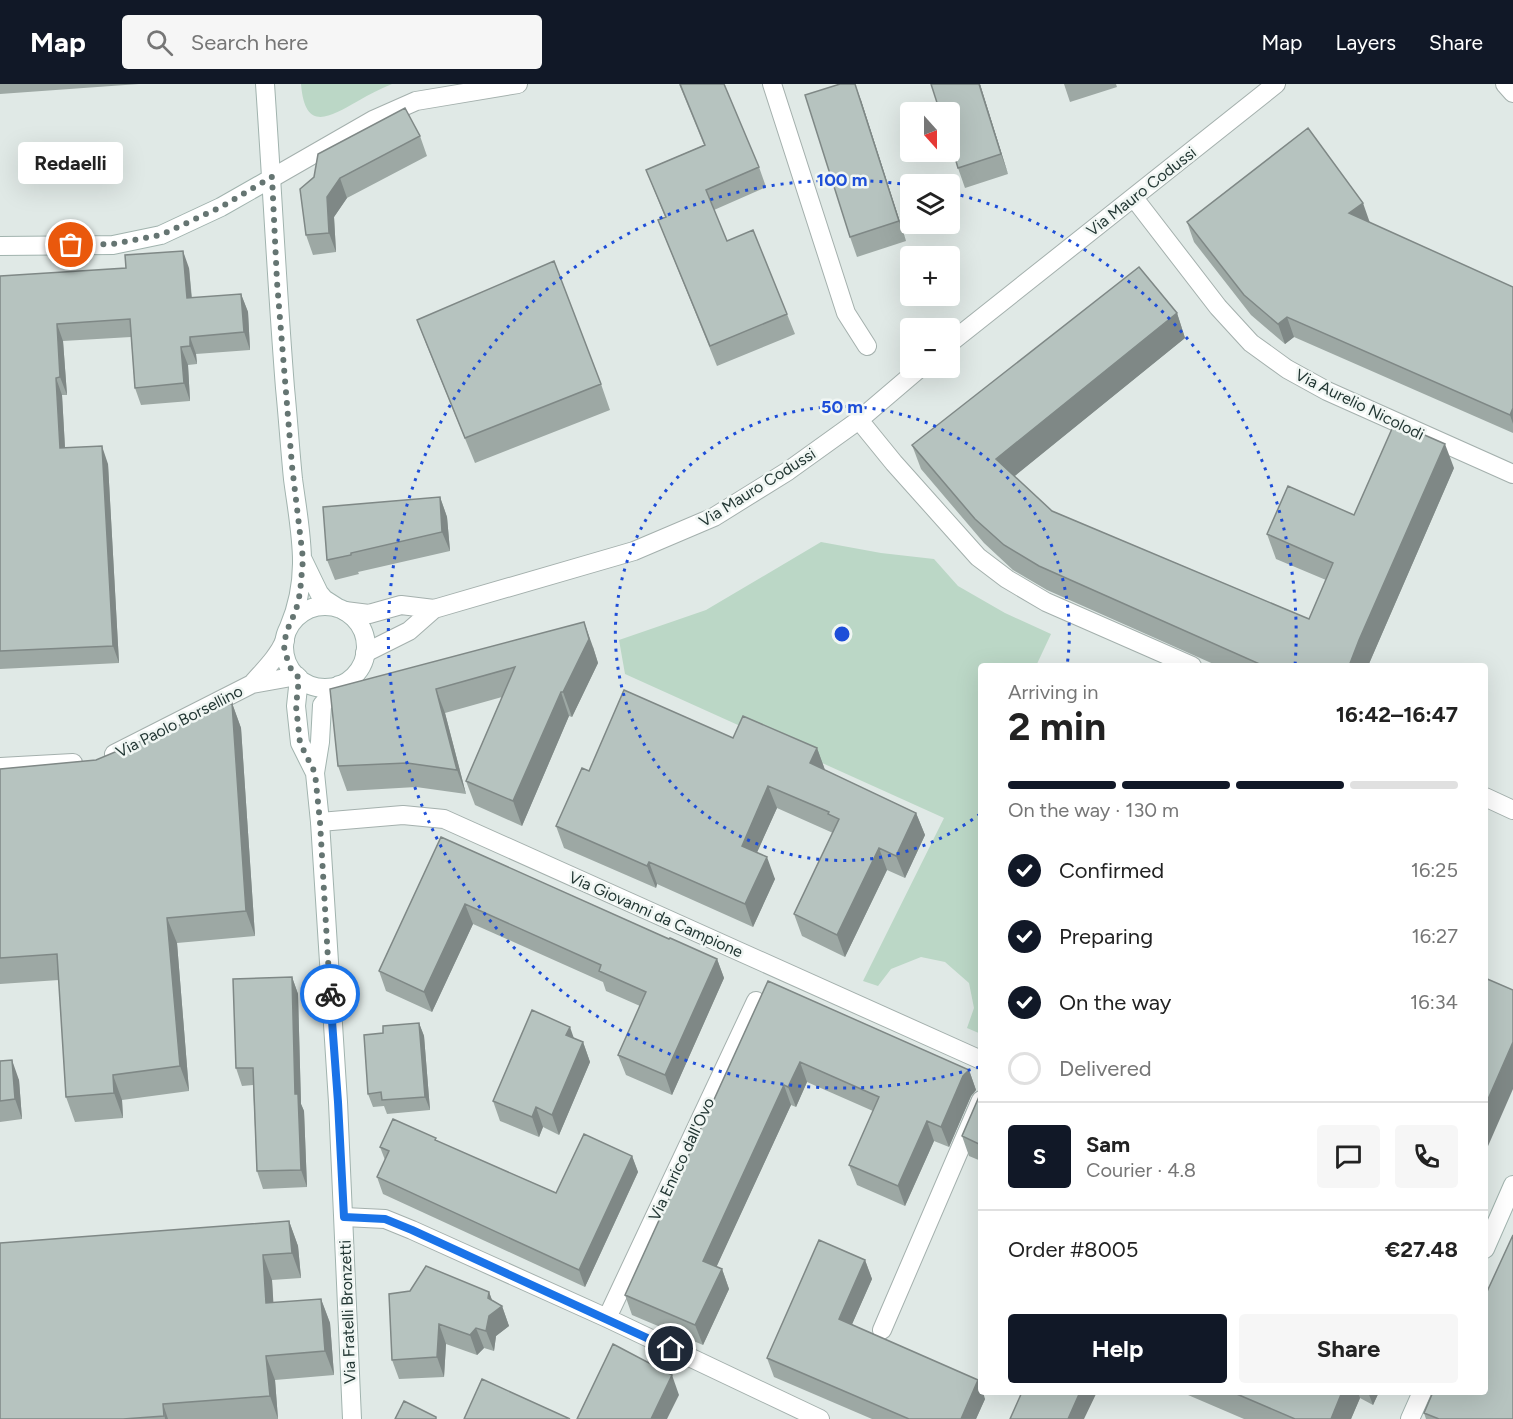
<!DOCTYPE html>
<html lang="en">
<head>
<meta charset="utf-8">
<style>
  body { margin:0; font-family:Figtree,sans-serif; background:#f6f6f6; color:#222; height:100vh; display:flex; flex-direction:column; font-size:22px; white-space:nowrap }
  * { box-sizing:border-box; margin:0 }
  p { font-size:20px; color:#767676 }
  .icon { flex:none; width:33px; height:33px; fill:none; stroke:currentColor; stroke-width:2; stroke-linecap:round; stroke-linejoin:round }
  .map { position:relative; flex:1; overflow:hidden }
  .sheet { position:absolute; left:978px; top:579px; width:510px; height:732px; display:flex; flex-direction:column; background:#fff; border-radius:6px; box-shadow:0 6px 24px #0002 }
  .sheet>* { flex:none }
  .needle { width:39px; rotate:159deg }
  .controls { position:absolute; left:900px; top:18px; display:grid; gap:12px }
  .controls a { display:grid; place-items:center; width:60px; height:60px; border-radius:6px; background:#fff; box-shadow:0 6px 24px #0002; font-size:30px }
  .pin { position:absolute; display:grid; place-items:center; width:51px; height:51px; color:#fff; margin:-26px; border:3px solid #fff; border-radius:50%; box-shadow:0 2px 6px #0007 }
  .courier { position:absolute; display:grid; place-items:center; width:60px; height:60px; margin:-30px; border:4px solid #1a73e8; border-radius:50%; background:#fff; color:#222; box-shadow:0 2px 8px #0007 }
  .bubble { position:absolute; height:42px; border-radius:6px; background:#fff; box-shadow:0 6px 24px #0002; font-size:20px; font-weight:700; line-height:42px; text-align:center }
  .summary em { font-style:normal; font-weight:700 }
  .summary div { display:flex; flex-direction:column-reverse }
  .summary { display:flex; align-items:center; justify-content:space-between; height:102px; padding:0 30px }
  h1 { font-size:39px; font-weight:700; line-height:45px }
  .bar { display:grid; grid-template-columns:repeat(4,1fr); gap:9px 6px; align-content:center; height:72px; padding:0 30px }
  .bar i { height:8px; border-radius:4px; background:#e0e0e0 }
  .bar .active { background:#111827 }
  .bar p { grid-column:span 4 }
  .line { display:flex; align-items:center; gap:15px; padding:0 30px; border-top:2px solid #e0e0e0 }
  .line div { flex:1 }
  .round { display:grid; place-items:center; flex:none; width:63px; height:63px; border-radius:6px; background:#f6f6f6 }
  ol { padding:0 30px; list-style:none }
  li { display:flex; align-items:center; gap:18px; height:66px }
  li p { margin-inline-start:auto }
  li .icon { padding:6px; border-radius:50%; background:#111827; color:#fff; stroke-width:4 }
  li:last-child { color:#767676 }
  li i { width:33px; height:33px; border:3px solid #e0e0e0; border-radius:50% }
  .primary-button { display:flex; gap:12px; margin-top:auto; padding:12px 30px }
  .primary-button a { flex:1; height:69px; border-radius:6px; background:#111827; color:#fff; font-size:24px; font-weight:700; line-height:69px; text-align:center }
  .primary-button a+a { background:#f6f6f6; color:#222 }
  header { display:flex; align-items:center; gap:36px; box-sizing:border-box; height:84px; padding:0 30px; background:#111827; color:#fff }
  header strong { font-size:28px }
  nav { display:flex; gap:33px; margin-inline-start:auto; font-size:21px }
  .search { width:420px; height:54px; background:#f6f6f6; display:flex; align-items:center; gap:15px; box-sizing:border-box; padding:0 21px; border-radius:6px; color:#767676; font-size:22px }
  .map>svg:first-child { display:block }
  .green { fill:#bbd7c6 }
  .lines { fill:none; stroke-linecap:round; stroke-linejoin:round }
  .street-casing { stroke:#a4b0ad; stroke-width:20 }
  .secondary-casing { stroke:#a1b3ae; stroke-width:20 }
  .street { stroke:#fff; stroke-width:18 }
  .secondary { stroke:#fff; stroke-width:18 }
  .wall { fill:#9da8a4 }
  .shaded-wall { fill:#7f8886 }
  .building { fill:#b6c3bf; stroke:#7f8886; stroke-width:1.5 }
  .done { stroke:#657572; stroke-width:6; stroke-dasharray:0 10.8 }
  .route { stroke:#1a73e8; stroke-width:8 }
  .ring { fill:none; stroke:#1d4ed8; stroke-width:3; stroke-dasharray:3 6 }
  .labels { text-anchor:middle; stroke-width:5; stroke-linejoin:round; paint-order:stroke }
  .street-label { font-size:16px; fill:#233734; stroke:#f0f6f3 }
  .centre { fill:#1d4ed8; stroke:#f0f6f3; stroke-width:3 }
  .ring-label { font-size:18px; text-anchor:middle; font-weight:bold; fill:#1d4ed8; stroke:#f0f6f3; stroke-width:5; stroke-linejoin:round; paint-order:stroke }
</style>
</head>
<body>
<header>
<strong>Map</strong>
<div class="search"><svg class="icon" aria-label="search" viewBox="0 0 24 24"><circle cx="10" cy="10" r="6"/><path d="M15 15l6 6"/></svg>Search here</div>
<nav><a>Map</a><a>Layers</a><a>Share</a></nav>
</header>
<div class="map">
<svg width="1513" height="1335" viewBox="0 0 1513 1335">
  <rect width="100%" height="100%" fill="#e0e9e6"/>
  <path class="green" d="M301 0H392C380 5 370 10 358 17 328 34 305 48 301 0Z
    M821 458 881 469 934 475 958 502 1005 529 1051 550 1036 582H981V950L967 944 974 924 969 899 945 878 921 873 891 885 878 902 863 897 944 734 625 590 619 556 706 526Z"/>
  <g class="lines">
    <defs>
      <path id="street" d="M772 0 846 229 867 262
        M1505 0 1513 9
        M272 94 373 36 416 17 518 0
        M1134 114 1218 223 1251 259 1287 285 1327 307 1513 390
        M950 259 1276 0
        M859 336 894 379 978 473 1007 495 1046 518 1192 582
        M345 527 369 530 401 521 434 525 634 467 714 433 788 387 859 336 920 284
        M365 569 409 547 434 525
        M252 600C264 586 278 573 285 556
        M114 670 252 600 297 592
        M0 683 73 679
        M1485 713 1513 726
        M320 738 403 731 444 735 981 976
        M344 1133 385 1135 412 1146 607 1234 820 1335
        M607 1234 756 917
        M882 1246 981 1016"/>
      <path id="secondary" d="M265 0C272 101 277 203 285 304 288 334 290 365 293 395 300 448 311 491 289 543
        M0 162 113 161 161 151 221 123 272 94
        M303 476 319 509 324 515 338 524
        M284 563a41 41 0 1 1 82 0a41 41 0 1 1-82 0Z
        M299 594 296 622 300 659 315 689
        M339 601 322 621 320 658 315 689 320 738 338 1018 352 1335
        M1485 1165 1513 1101
        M1410 1335 1422 1308"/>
    </defs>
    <use href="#street" class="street-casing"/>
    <use href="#secondary" class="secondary-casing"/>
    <use href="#street" class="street"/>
    <use href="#secondary" class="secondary"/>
  </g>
  <path class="wall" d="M0 0H139L0 10Z
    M679 0 759 83 766 103 714 126 727 157 787 230 795 250 717 282 666 156 658 136 665 133 646 86 704 61Z
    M980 0 1008 90 965 104 958 84Z
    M1064 0H1116L1117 3 1070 18Z
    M861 16 906 157 857 173 850 153Z
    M420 52 427 72 347 114 334 133 336 168 313 171 306 151 300 105Z
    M1187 138 1370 139 1513 203V349L1294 253 1285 260 1251 231 1194 158Z
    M189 184 192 214 241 210 248 228 250 266 196 270 197 280 188 281 190 317 141 321 135 304 131 253 63 257 67 311H62L65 364 108 380 119 579 0 585V192Z
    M1177 229 1185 254 1014 392 1052 427 1309 535 1326 496 1276 475 1267 450 1354 431 1454 384 1368 582H1218L1047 506 1013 486 984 459 921 385 912 361Z
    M417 236 601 300 610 326 475 379 427 262Z
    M440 413 447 433 450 467 358 488 359 490 335 496 327 476Z
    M593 563 598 579 572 633 569 632 522 742 475 721 466 697 502 613 445 629 466 710 416 703 347 707 338 682 330 605Z
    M232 619 241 644 255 852 177 859 189 1007 122 1016 123 1034 75 1038 66 1013 59 896 0 900V685L96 676Z
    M733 654 817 664 825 686 916 729 925 751 905 794 887 786 845 873 802 852 794 830 833 749 777 724 757 768 775 795 753 843 657 800 656 804 564 764 556 742 589 687Z
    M441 753 669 855 717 875 724 894 672 1011 626 991 618 971 640 922 606 907 603 898 473 840 432 928 386 907 379 887Z
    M292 893 298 910 301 1020 304 1027 307 1103 263 1105 257 1087 253 1001 242 1002 236 984Z
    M768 897 969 986 976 1006 971 1012 949 1063 934 1057 905 1122 857 1101 849 1081 873 1027 807 998 796 1023 791 1021 716 1183 722 1185 729 1205 703 1261 632 1231 625 1211Z
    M419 939 424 952 430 1026 387 1030 384 1022 373 1023 368 1010 383 949Z
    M574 955 583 958 590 978 559 1051 543 1043 539 1053 500 1037 493 1017Z
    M0 977 19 996 22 1035 0 1038Z
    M981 1008V1077L969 1072 962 1052Z
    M437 1057 556 1109 632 1072 638 1088 585 1203 383 1110 377 1093 385 1076 380 1063Z
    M289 1137 298 1162 301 1194 272 1196 273 1219 321 1215 330 1239 334 1291 275 1296 278 1335H0Z
    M865 1176 872 1195 852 1240 985 1315 976 1335H872L774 1293 767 1274Z
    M489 1208 492 1216 502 1222 509 1242 496 1252 494 1267 484 1264 477 1271 446 1260 444 1293 399 1295 392 1276 389 1210Z
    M1181 1308H1379L1373 1321 1360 1314 1351 1335H1244Z
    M1485 1308 1513 1335H1426L1424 1329Z"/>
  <path class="shaded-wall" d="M855 0 861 16 906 157 899 137Z
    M979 0H980L1008 90 1001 70Z
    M340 94 347 114 334 133 336 168 329 149 327 113Z
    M1363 119 1370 139 1349 129Z
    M183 167 189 184 193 232 187 214Z
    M241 210 248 228 250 266 244 248Z
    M1177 229 1185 254 1005 400 996 375Z
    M1287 233 1294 253 1285 260 1278 240Z
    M57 240 63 257 67 311 60 293Z
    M190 253 196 270 197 280 190 262Z
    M181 263 188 281 190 317 184 299Z
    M56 294 62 311 66 382 60 364Z
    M1513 324V340L1510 331Z
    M1445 360 1454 384 1368 582H1349L1359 556Z
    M102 362 108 380 119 579 113 562Z
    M440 413 447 433 450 467 442 448Z
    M584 538 593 563 598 579 572 633 563 608Z
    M436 605 445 629 466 710 457 686Z
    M561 608 569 632 522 742 513 717Z
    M232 619 241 644 255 852 246 827Z
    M817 664 825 686 810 679Z
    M768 702 777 724 750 784 742 762Z
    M916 729 925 751 905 794 896 772Z
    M879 764 887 786 845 873 837 851Z
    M767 773 775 795 753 843 745 820Z
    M649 778 657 800 656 804 647 782Z
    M465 820 473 840 432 928 424 908Z
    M167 834 177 859 189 1007 180 982Z
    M717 875 724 894 672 1011 665 991Z
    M292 893 298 910 301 1020 304 1027 307 1103 301 1086 295 1010Z
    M419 939 424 952 430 1026 425 1013Z
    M570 943 577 963 566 951Z
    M583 958 590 978 559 1051 552 1031Z
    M1513 958V1005L1485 1069V1022Z
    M12 976 19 996 22 1035 15 1015Z
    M800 978 807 998 796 1023 788 1003Z
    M969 986 976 1006 971 1012 949 1063 941 1043 963 992Z
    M113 991 122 1016 123 1034 114 1009Z
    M784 1001 791 1021 710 1197 703 1177Z
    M536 1023 543 1043 539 1053 532 1033Z
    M927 1037 934 1057 905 1122 898 1102Z
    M632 1072 638 1088 585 1203 579 1186Z
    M289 1137 298 1162 301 1194 292 1169Z
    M263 1171 272 1196 275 1244 266 1219Z
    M865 1176 872 1195 846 1254 839 1235Z
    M722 1185 729 1205 703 1261 695 1241Z
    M489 1208 496 1227 502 1222 509 1242 496 1252 494 1267 486 1247Z
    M321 1215 330 1239 334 1291 325 1267Z
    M439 1240 446 1260 444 1293 437 1273Z
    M476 1244 484 1264 477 1271 470 1251Z
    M266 1272 275 1296 278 1335 270 1312Z
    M672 1291 679 1311 667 1335H651Z
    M978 1296 981 1304V1308H983L985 1315 976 1335H961Z
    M1080 1308H1097L1084 1335H1068Z
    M1342 1308H1358L1360 1314 1351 1335H1331Z
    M1368 1308H1379L1373 1321Z
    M163 1320 168 1335H165Z"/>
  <path class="building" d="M680 0H724L759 83 706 106 727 157 753 146 787 230 710 262 658 136 666 133 646 86 705 61Z
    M840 0H855L899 137 850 153 805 11Z
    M931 0H979L1001 70 958 84 950 57V28H940Z
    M405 24 420 52 340 94 327 113 329 149 306 151 300 105 314 93 318 70Z
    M1308 44 1363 119 1349 129 1513 203V324L1510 331 1287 233 1278 240 1244 211 1187 138Z
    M183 167 187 214 241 210 244 248 190 253V262L181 263 184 299 135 304 130 235 57 240 60 293 56 294 60 364 102 362 113 562 0 567V192L126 184 125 171Z
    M554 177 601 300 465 354 417 236Z
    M1139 183 1177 229 996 375 1052 427 1309 535 1333 479 1267 450 1288 402 1354 431 1395 338 1445 360 1359 556 1349 582H1264L1039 482 1004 461 975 435 912 361Z
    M440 413 442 448 351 469V471L327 476 323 423Z
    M584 538 589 555 563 608H561L513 717 466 697 515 583 436 605 457 686 407 679 338 682 330 605Z
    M624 606 733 654 743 632 817 664 810 679 916 729 896 772 879 764 837 851 794 830 839 735 828 730 829 728 768 702 742 762 767 773 745 820 649 778 647 782 556 742 582 684 589 687Z
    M232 619 246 827 167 834 180 982 113 991 114 1009 66 1013 57 870 0 874V685L96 676Z
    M441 753 669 855 670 854 717 875 665 991 618 971 646 908 599 887 601 881 465 820 424 908 379 887Z
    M292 893 295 1010H298L301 1086 257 1087 253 984H236L233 895Z
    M1485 894 1513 906V958L1485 1022Z
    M768 897 969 986 963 992 941 1043 927 1037 898 1102 849 1081 879 1013 800 978 788 1003 784 1001 703 1177 722 1185 695 1241 625 1211Z
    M532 926 570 943 566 951 583 958 552 1031 536 1023 532 1033 493 1017Z
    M419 939 425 1013 382 1016 381 1008 368 1010 364 951 383 949V942Z
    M12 976 15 1015 0 1017V977Z
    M981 1008V1061L962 1052Z
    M393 1035 436 1054 435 1056 556 1109 584 1050 632 1072 579 1186 377 1093 389 1067 380 1063Z
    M289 1137 292 1169 263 1171 266 1219 321 1215 325 1267 266 1272 270 1312 163 1320 164 1332 123 1335H0V1159Z
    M1513 1151V1335H1439L1424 1329 1433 1308H1485V1212Z
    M819 1156 865 1176 839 1235 978 1296 961 1335H909L767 1274Z
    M426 1182 489 1208 488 1214 502 1222 489 1232 486 1247 476 1244 470 1251 439 1240 437 1273 392 1276 389 1210 410 1207Z
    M613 1260 672 1291 651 1335H577Z
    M482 1295 570 1335H464Z
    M1022 1308H1080L1068 1335H1010Z
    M1232 1308H1342L1331 1335H1295Z
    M404 1317 436 1333V1335H395Z"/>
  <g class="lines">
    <path class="done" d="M71 161 113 160 161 151 221 123 272 93 277 198 292 382 303 475 300 509 296 526 286 549 284 566 291 585 299 594 296 622 300 659 315 689 320 738 330 910"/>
    <path class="route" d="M330 910 338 1018 344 1133 385 1135 412 1146 671 1265"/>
  </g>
  <g class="ring">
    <path d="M980 730A227 227 0 1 1 1067 582"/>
    <path d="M979 983A454 454 0 1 1 909 101M952 109A454 454 0 0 1 1295 582"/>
  </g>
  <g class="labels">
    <g class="street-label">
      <text transform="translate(1141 107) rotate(-38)" y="6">Via Mauro Codussi</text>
      <text transform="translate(1360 320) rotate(26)" y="6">Via Aurelio Nicolodi</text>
      <text transform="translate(757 403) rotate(-32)" y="6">Via Mauro Codussi</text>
      <text transform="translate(179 637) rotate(-27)" y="6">Via Paolo Borsellino</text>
      <text transform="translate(656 830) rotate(24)" y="6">Via Giovanni da Campione</text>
      <text transform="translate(681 1075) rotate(-65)" y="6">Via Enrico dall'Ovo</text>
      <text transform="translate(347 1228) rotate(-92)" y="6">Via Fratelli Bronzetti</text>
    </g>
  </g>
  <circle cx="842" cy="550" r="9" class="centre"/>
  <g class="ring-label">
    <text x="842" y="102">100 m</text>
    <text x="842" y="329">50 m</text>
  </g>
</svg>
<div class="controls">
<a><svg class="needle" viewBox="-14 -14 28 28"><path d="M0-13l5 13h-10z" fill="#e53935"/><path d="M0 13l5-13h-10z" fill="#767676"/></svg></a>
<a><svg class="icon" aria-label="layers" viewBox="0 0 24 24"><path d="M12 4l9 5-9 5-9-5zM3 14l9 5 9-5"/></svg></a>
<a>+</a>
<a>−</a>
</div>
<div class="pin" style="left:71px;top:161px;background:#ea580c"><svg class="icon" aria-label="bag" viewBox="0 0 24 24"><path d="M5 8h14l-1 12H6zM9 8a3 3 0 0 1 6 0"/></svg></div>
<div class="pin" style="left:671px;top:1265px;background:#1f2937"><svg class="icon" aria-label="home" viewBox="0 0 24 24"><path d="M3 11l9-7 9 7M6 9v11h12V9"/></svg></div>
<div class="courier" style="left:330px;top:910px"><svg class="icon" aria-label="bike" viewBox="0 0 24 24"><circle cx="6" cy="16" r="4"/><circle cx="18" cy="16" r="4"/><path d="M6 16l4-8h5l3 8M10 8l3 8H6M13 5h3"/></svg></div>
<div class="bubble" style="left:18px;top:58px;width:105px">Redaelli</div>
<section class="sheet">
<div class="summary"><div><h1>2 min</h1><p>Arriving in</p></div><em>16:42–16:47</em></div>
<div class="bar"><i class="active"></i><i class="active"></i><i class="active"></i><i></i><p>On the way · 130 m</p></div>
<ol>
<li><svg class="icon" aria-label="check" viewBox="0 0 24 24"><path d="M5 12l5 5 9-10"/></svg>Confirmed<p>16:25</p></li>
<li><svg class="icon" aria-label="check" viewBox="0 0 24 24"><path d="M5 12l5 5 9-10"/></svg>Preparing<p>16:27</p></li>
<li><svg class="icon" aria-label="check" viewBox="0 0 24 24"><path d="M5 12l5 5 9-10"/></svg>On the way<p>16:34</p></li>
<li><i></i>Delivered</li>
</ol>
<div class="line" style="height:108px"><b class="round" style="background:#111827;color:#fff">S</b><div><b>Sam</b><p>Courier · 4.8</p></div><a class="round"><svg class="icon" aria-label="chat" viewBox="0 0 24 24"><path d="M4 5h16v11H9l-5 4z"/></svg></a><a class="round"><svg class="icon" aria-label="phone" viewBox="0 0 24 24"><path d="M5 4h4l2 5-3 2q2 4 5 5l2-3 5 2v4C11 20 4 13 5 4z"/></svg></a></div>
<div class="line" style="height:78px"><div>Order #8005</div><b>€27.48</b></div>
<div class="primary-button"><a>Help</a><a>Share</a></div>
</section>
</div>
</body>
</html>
